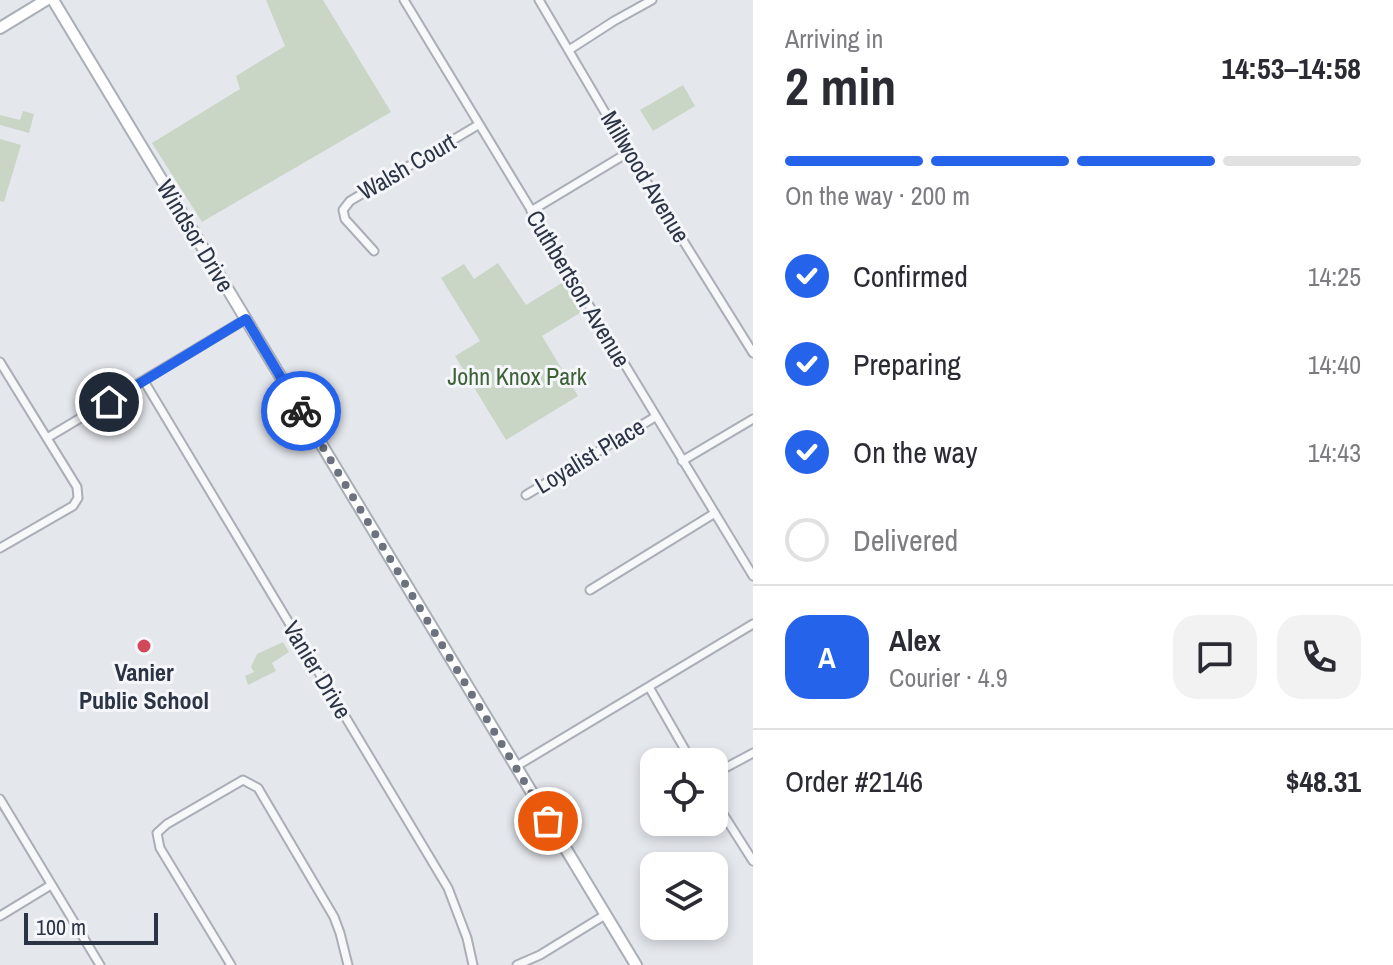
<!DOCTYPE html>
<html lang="en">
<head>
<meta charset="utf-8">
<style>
  body { margin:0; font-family:"Archivo Narrow",sans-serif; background:#f2f2f3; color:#2b2b33; height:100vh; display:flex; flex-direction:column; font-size:30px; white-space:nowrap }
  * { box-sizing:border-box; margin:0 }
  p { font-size:26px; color:#7c7c81 }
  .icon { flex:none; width:44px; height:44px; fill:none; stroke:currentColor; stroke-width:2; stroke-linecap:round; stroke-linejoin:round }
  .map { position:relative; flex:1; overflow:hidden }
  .drawer { display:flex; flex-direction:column; background:#fff; width:640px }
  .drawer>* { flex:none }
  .tools { position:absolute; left:640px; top:748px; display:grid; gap:16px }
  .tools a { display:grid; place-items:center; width:88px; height:88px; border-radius:16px; background:#fff; box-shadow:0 4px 12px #0003; font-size:40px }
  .scale { position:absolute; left:24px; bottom:20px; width:134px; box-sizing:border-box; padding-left:8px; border:4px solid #2b3445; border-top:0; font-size:22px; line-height:28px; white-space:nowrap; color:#2b3445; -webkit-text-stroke:6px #f4f6f9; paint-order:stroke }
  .pin { position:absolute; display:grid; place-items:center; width:68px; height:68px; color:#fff; margin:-34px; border:4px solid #fff; border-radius:50%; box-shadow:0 2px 8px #0007 }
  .courier { position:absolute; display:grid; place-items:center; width:80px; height:80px; margin:-40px; border:6px solid #2563eb; border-radius:50%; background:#fff; color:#222; box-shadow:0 2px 10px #0007 }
  .head em { font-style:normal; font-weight:700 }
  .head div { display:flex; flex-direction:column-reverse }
  .head { display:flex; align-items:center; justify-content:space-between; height:136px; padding:0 32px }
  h1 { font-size:52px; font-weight:700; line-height:60px }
  .bar { display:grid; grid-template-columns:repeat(4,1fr); gap:12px 8px; align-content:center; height:96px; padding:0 32px }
  .bar i { height:10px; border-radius:6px; background:#e1e1e2 }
  .bar .current { background:#2563eb }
  .bar p { grid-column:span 4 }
  .line { display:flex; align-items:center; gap:20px; padding:0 32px; border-top:2px solid #e1e1e2 }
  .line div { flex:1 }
  .round { display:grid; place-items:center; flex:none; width:84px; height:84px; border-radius:24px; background:#f2f2f3 }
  ol { padding:0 32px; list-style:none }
  li { display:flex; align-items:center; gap:24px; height:88px }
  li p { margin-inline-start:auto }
  li .icon { padding:8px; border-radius:50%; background:#2563eb; color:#fff; stroke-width:4 }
  li:last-child { color:#7c7c81 }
  li i { width:44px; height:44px; border:4px solid #e1e1e2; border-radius:50% }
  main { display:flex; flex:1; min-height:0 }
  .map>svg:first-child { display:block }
  .green { fill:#c9d6c5 }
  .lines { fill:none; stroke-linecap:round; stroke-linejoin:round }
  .street-casing { stroke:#a9aeb7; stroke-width:11 }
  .secondary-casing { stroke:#a9aeb7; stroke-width:14 }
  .street { stroke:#f7f8fa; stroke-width:7 }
  .secondary { stroke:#fff; stroke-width:10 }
  .done { stroke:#6c737f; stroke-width:8; stroke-dasharray:0 14.4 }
  .route { stroke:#2563eb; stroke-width:10 }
  .poi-dot { fill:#d1495b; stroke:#f4f6f9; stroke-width:3 }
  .labels { text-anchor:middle; stroke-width:6; stroke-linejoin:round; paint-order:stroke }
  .street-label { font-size:24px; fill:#2b3445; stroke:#f4f6f9 }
  .park-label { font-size:24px; fill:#3f6138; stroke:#f4f6f9 }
  .poi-label { font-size:24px; font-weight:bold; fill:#2b3445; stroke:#f4f6f9 }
</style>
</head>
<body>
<main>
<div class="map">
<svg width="753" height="965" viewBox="0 0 753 965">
  <rect width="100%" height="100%" fill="#e4e7ec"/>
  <path class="green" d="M266 0H323L391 112 202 222 152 143 240 89 236 76 285 46Z
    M683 85 695 106 653 131 640 110Z
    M23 111 34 114 29 133 0 125V115L20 120Z
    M0 139 21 145 4 202 0 201Z
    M498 263 526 305 565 281 583 311 542 336 578 396 506 440 455 356 480 341 441 278 464 264 474 279Z
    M283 642 289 652 272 663 276 671 248 685 245 676 254 672 251 667 257 654Z"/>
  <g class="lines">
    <defs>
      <path id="street" d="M404 0 753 576
        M539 0 633 160 753 353
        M569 50 614 21 652 0
        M531 211 629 152
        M374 251 345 219 343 210 350 201 478 125
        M0 362 77 487 78 498 73 506 0 548
        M144 381 448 888 467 938 473 965
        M47 438 246 319
        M682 461 753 419
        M526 495 655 417
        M590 590 715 513
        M649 687 692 762
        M515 767 753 624
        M714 774 753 753
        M714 790 718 806 753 861
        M0 799 100 965
        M0 916 51 885
        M231 965 160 848 157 833 167 824 243 780 258 788 334 917 340 933 348 965
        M517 965 540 955 605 915"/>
      <path id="secondary" d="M53 0 636 965
        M0 28 46 0"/>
    </defs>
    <use href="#street" class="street-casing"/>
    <use href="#secondary" class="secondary-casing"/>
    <use href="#street" class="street"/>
    <use href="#secondary" class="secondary"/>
  </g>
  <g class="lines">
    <path class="done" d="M301 411 548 821"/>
    <path class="route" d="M109 402 246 319 301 411"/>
  </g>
  <circle class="poi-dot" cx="144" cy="646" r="8"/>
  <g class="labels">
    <g class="street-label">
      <text transform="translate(407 167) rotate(-30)" y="8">Walsh Court</text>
      <text transform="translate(645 177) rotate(59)" y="8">Millwood Avenue</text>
      <text transform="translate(195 236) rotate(59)" y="8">Windsor Drive</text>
      <text transform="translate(578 289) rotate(59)" y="8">Cuthbertson Avenue</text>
      <text transform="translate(590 456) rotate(-31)" y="8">Loyalist Place</text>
      <text transform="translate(317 670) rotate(59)" y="8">Vanier Drive</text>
    </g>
    <g class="park-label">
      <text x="517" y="385">John Knox Park</text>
    </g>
    <g class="poi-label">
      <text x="144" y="681">Vanier<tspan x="144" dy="28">Public School</tspan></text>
    </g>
  </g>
</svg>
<div class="tools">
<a><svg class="icon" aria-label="locate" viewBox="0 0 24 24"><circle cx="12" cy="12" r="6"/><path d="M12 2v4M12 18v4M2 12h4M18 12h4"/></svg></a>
<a><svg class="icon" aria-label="layers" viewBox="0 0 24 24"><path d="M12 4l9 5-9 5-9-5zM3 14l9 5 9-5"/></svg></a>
</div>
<div class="scale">100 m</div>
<div class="pin" style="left:548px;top:821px;background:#ea580c"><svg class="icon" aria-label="bag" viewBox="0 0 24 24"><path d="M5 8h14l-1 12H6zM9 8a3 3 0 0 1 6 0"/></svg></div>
<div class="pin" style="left:109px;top:402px;background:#1f2937"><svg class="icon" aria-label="home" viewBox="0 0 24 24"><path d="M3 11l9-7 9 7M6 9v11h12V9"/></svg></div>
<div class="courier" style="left:301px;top:411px"><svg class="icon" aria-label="bike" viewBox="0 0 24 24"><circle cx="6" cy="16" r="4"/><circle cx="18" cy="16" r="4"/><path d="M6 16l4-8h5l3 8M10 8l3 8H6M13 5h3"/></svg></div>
</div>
<section class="drawer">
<div class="head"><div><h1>2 min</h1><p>Arriving in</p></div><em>14:53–14:58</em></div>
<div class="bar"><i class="current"></i><i class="current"></i><i class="current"></i><i></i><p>On the way · 200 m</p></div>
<ol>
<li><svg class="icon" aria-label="check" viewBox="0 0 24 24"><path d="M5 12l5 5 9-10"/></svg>Confirmed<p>14:25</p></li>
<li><svg class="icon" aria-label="check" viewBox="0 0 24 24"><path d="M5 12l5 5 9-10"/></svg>Preparing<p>14:40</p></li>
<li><svg class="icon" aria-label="check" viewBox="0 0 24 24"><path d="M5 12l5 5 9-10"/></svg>On the way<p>14:43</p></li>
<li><i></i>Delivered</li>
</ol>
<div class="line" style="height:144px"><b class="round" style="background:#2563eb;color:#fff">A</b><div><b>Alex</b><p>Courier · 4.9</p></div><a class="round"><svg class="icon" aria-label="chat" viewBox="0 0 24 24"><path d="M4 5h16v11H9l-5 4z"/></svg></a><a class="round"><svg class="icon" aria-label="phone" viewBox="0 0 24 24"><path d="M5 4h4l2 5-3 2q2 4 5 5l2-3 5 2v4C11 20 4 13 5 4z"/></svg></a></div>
<div class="line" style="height:104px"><div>Order #2146</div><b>$48.31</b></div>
</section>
</main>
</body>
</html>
